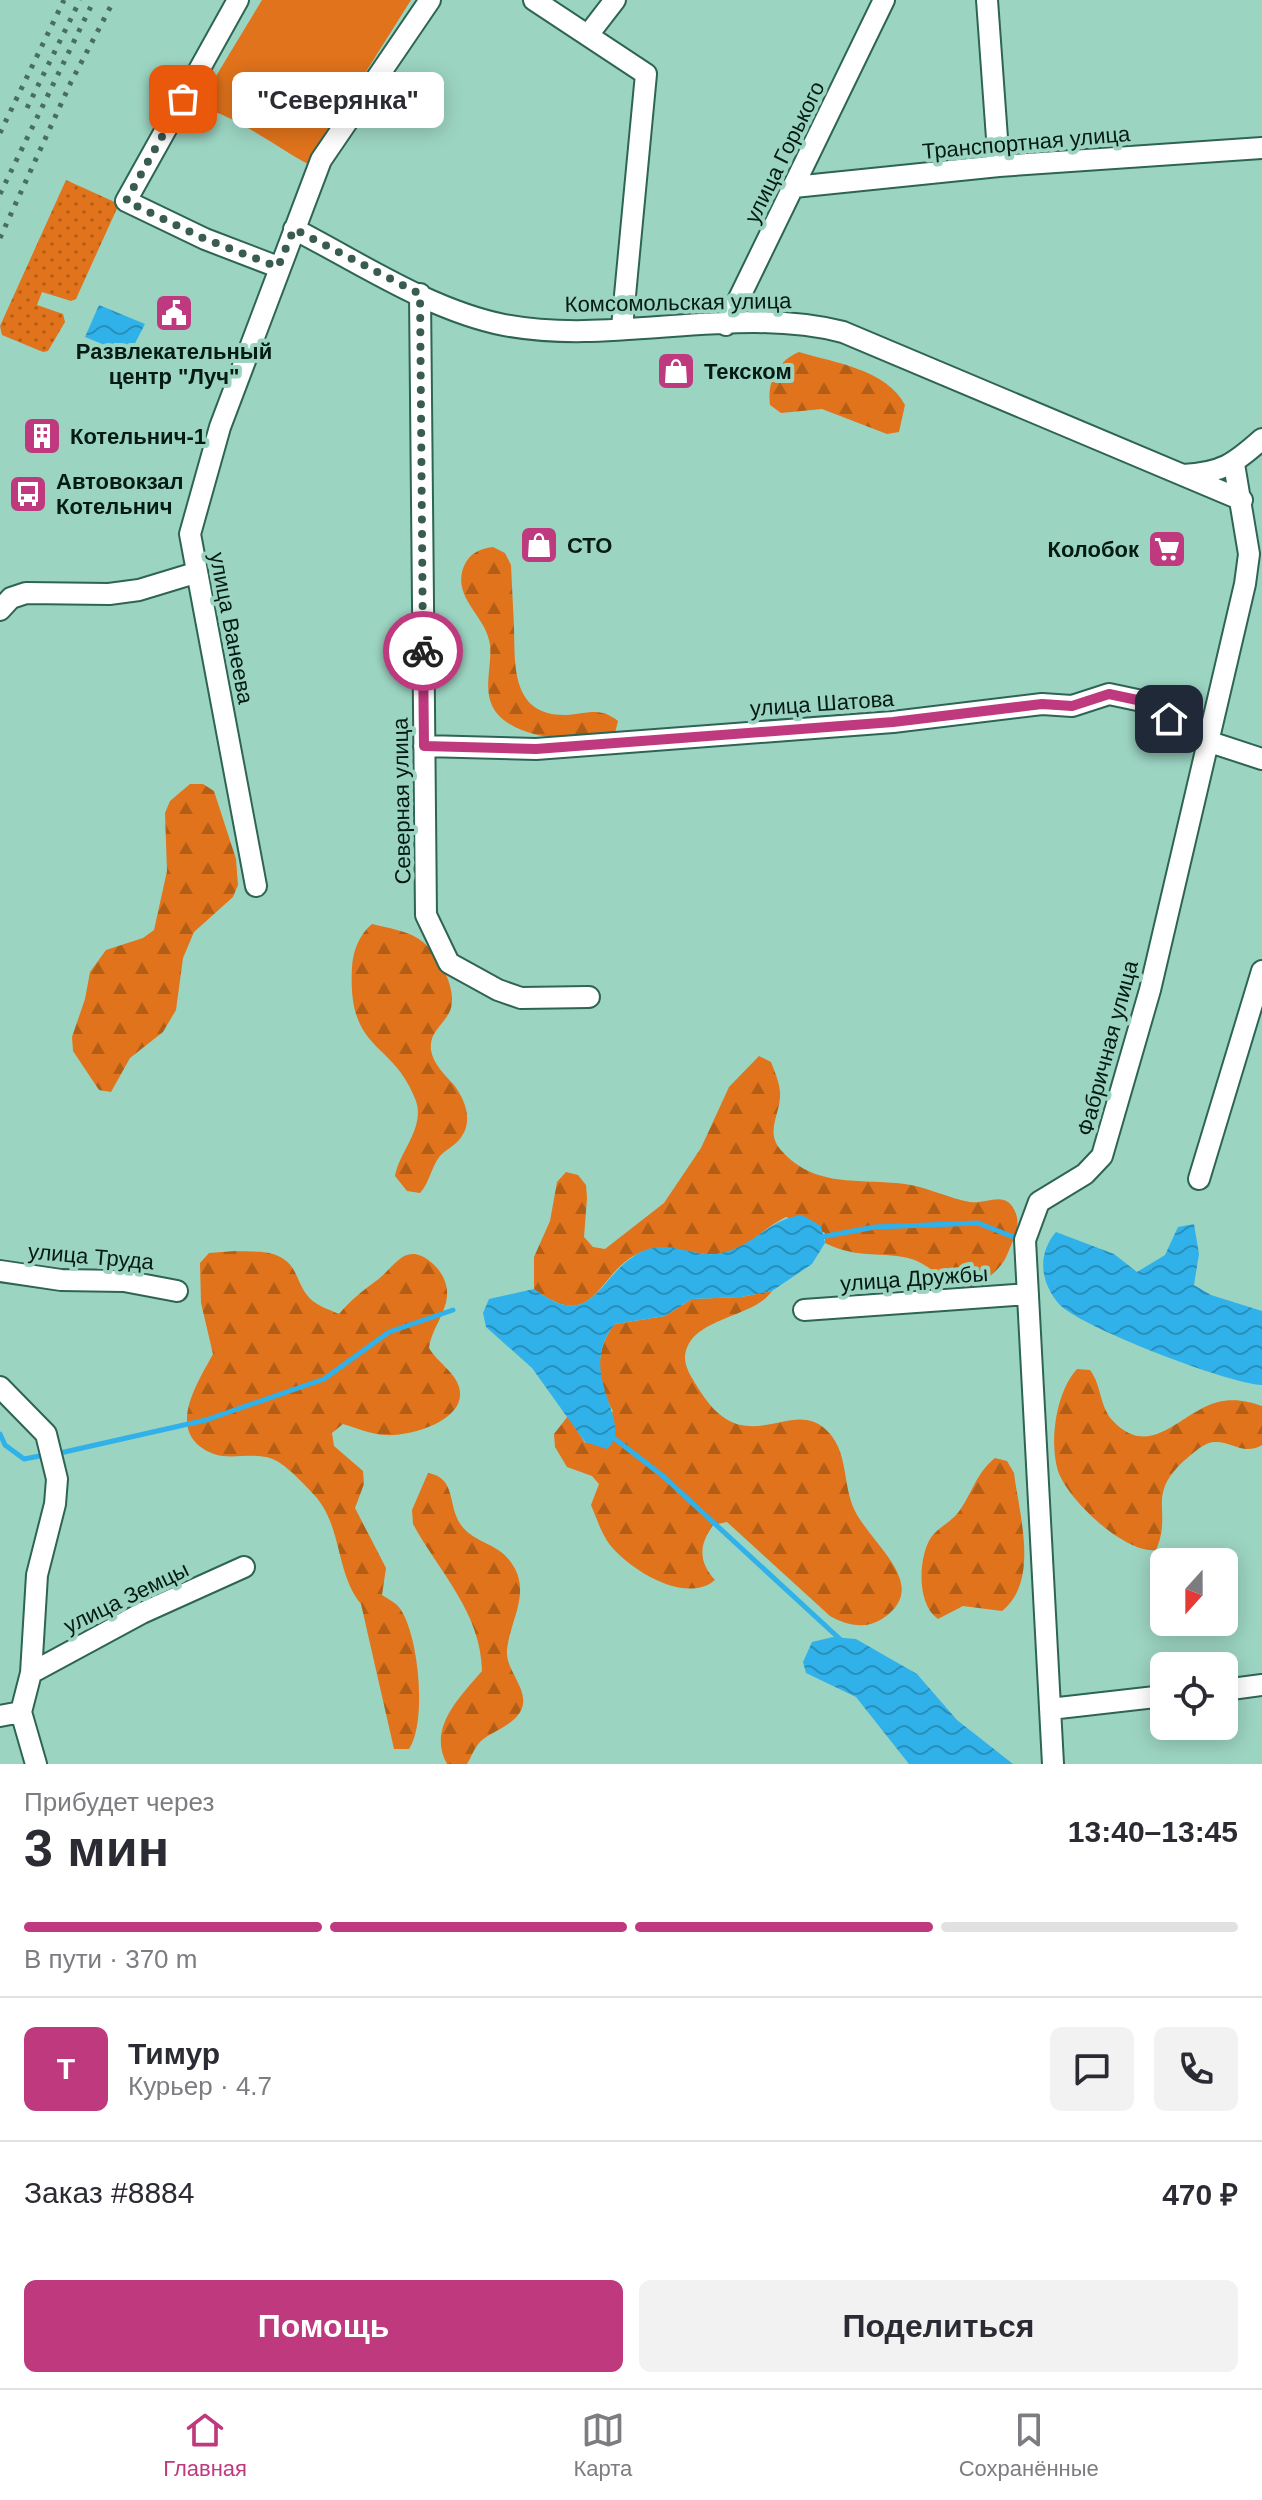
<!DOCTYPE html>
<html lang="ru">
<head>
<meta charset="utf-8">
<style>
  body { margin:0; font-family:Helvetica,sans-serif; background:#f2f2f3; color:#2b2b33; height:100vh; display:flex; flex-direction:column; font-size:30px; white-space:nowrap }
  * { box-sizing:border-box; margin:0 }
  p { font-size:26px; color:#7c7c81 }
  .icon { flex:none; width:44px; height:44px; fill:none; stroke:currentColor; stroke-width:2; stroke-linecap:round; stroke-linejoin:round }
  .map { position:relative; height:1764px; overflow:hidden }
  .side { display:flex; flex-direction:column; background:#fff; flex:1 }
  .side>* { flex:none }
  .needle { width:52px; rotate:201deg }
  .fabs { position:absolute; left:1150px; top:1548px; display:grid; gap:16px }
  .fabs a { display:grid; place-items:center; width:88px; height:88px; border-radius:12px; background:#fff; box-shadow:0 4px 20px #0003; font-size:40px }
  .pin { position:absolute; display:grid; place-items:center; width:68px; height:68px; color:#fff; margin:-34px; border-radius:16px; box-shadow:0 4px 12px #0006 }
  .courier { position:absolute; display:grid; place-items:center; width:80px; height:80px; margin:-40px; border:6px solid #be397e; border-radius:50%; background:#fff; color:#222; box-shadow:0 2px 10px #0007 }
  .bubble { position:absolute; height:56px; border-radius:12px; background:#fff; box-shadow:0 4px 20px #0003; font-size:26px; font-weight:700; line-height:56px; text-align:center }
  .overview em { font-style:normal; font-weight:700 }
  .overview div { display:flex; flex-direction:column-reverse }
  .overview { display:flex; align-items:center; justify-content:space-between; height:136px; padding:0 24px }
  h1 { font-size:52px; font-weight:700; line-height:60px }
  .bar { display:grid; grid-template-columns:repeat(4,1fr); gap:12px 8px; align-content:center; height:96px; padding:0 24px }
  .bar i { height:10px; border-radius:6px; background:#e1e1e2 }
  .bar .current { background:#be397e }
  .bar p { grid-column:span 4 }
  .line { display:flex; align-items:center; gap:20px; padding:0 24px; border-top:2px solid #e1e1e2 }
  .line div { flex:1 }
  .round { display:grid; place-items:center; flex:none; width:84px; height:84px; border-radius:12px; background:#f2f2f3 }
  .cta { display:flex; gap:16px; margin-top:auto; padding:16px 24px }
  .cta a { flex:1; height:92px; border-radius:12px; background:#be397e; color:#fff; font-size:32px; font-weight:700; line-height:92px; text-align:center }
  .cta a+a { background:#f2f2f3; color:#2b2b33 }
  .menu { display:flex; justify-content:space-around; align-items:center; height:112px; border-top:2px solid #e1e1e2; background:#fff; font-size:22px; color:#7c7c81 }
  .menu a { display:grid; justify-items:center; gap:4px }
  .menu .current { color:#be397e }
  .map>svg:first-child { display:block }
  .grass { fill:url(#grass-dots) }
  .forest { fill:url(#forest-firs) }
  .green { fill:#e0731b }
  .water { fill:url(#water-waves) }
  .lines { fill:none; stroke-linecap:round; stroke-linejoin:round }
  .stream { stroke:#31b1e9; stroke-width:5 }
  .minor-casing { stroke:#2e6455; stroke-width:24 }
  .minor { stroke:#fff; stroke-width:20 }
  .rail { stroke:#486d62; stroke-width:5; stroke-dasharray:4 8; stroke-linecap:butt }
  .done { stroke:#395b51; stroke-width:8; stroke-dasharray:0 14.4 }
  .route { stroke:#be397e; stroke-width:10 }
  .labels { text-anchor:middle; stroke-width:8; stroke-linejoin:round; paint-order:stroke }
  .street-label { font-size:22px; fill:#041a14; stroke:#9cd4c2 }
  .poi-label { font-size:22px; font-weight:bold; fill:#041a14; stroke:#9cd4c2; text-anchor:start }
</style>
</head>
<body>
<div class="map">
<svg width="1262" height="1764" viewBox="0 0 1262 1764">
  <defs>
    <pattern id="grass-dots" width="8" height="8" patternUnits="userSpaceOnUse" patternTransform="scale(2)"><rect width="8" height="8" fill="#e0731b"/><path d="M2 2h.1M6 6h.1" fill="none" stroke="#b35e17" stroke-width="1.8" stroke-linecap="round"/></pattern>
    <pattern id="forest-firs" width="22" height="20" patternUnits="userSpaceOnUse" patternTransform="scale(2)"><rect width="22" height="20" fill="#e0731b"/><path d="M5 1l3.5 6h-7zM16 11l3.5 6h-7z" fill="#b35e17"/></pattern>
    <pattern id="water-waves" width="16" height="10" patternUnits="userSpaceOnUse" patternTransform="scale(2)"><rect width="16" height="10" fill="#31b1e9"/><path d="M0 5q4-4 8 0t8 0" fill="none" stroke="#278fbc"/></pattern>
  </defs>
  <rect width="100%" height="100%" fill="#9cd4c2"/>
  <path class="grass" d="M66 180 119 204 76 299 71 301 42 292 37 305 63 314 65 322 48 351 43 352 2 335 0 326Z"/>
  <path class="forest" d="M799 352C835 363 886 369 905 405L899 432 887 434 822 409 781 413 770 405C767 382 777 361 799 352Z
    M493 547 505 553 511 565C512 586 513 607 514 627 515 665 511 716 566 715 587 714 599 706 618 721L615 733C583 745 501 741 490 700 485 682 492 663 490 645 487 616 451 598 464 566 470 553 479 549 493 547Z
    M190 784H203L214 791 236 859 238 885 233 897 194 932 183 958 176 1010 163 1032 130 1058 111 1092 99 1090 73 1051 72 1037 85 999 90 972 106 950 143 938 154 930 167 871 165 813 170 801Z
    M372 924C388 928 410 931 423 942 439 956 460 992 449 1013 442 1026 429 1033 431 1050 433 1064 445 1075 454 1085 466 1101 474 1123 459 1140 453 1147 445 1150 440 1156 431 1167 430 1182 420 1193L407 1191 395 1176C399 1152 425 1128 416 1101 393 1039 347 1054 352 967 353 951 359 935 372 924Z
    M759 1056 771 1062C775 1073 781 1085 780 1097 779 1116 766 1132 780 1149 814 1189 859 1178 905 1184 927 1187 948 1198 970 1202 987 1205 1007 1188 1016 1214 1021 1227 1012 1243 1007 1255 1003 1265 996 1271 988 1278 958 1304 936 1264 908 1258 875 1251 858 1259 825 1243V1233L786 1217C761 1229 747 1251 717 1254 691 1256 670 1242 644 1251 596 1268 598 1337 534 1289V1257L550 1221 557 1182 566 1172 578 1175 586 1185 587 1198 584 1237 593 1247 605 1249 664 1203 701 1148 729 1087Z
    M235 1251C249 1252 266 1250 278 1256 297 1264 296 1281 307 1295 314 1305 328 1309 339 1314 351 1300 361 1292 376 1281 395 1267 405 1240 432 1263 441 1271 448 1282 447 1296 446 1313 431 1330 429 1348 437 1362 455 1372 459 1387 469 1420 410 1437 385 1435 371 1434 356 1428 343 1424L332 1433 334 1446 363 1471 364 1484 355 1508 386 1568 382 1595C388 1599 397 1603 401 1610 419 1638 427 1722 409 1749H394L361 1604C336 1574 342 1527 316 1497 306 1486 292 1471 280 1463 259 1449 234 1461 214 1454 163 1434 197 1384 213 1354L201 1303 200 1263 209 1253Z
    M772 1291C753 1319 687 1317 685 1358 685 1369 694 1381 700 1391 748 1467 794 1389 831 1435 848 1457 843 1484 854 1509 871 1545 933 1586 882 1619 865 1630 846 1625 830 1616L727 1522 713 1525C699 1545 698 1561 715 1580 686 1605 630 1570 610 1545 601 1533 597 1519 591 1505L599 1484 592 1476 567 1467 555 1447 554 1434 568 1416 585 1443 613 1411C596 1383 594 1349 615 1324L665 1316 692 1299 741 1297Z
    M1077 1369 1090 1370C1102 1386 1099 1406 1113 1421 1151 1461 1180 1412 1218 1402 1233 1398 1249 1401 1262 1406V1445C1243 1456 1232 1441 1214 1442 1205 1443 1198 1449 1192 1454 1142 1494 1174 1509 1156 1550 1125 1554 1068 1500 1058 1471 1049 1441 1056 1392 1077 1369Z
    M995 1458 1007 1461 1014 1473C1019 1514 1040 1581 1002 1611L963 1606 938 1619C917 1605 918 1560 930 1539 936 1529 949 1523 957 1514 972 1495 975 1474 995 1458Z
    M428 1473C457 1478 447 1505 461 1525 473 1542 498 1544 510 1561 533 1591 510 1619 507 1650 505 1670 529 1689 522 1708 515 1726 492 1730 480 1742 474 1748 471 1758 467 1764H447C427 1728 460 1697 482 1671 481 1612 439 1572 413 1524L412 1510Z"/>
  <path class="green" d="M262 0H411L308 164C282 151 223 106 196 109Z"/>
  <path class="water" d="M99 305 145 324 129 355 85 337Z
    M802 1215 821 1226 825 1243 812 1264 772 1291 741 1297 692 1299 665 1316 615 1324C573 1375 637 1422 607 1449L585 1442 532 1368 486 1327 483 1313 489 1299 534 1289C595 1335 597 1273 643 1251 671 1239 694 1259 721 1253 754 1246 769 1219 802 1215Z
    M1194 1224 1199 1254 1194 1285 1211 1295 1262 1311V1385C1229 1384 1080 1327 1059 1304 1040 1282 1037 1254 1056 1232L1114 1254 1137 1272 1165 1255 1178 1227Z
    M833 1637 856 1639 917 1674 957 1720 1013 1764H909L856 1697 806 1673 803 1662 812 1642Z"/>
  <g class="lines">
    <path class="stream" d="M821 1237 875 1227 978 1223 1016 1238
      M0 1434 5 1445 24 1459 45 1455
      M610 1435 663 1476 842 1641
      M60 1453 206 1420 324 1379 389 1332 453 1310"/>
    <defs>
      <path id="minor" d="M238 0 126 201 205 239 278 267
        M534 0 646 74 622 327
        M987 0 999 166
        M588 35 615 0
        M794 187 999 166 1262 148
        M294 229C360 263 430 310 504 325 615 346 733 304 843 332L1242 500
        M420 294 426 915 449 963 498 990 521 998 589 997
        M726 325 884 0
        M1183 475C1222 473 1234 464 1262 439
        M0 610 11 598 26 593 109 594 139 590 195 573
        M424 746 536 749 893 722 1042 704 1072 706 1109 694 1142 701 1210 742 1262 759
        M256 886 190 534 220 427 321 160 430 0
        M1199 1179 1262 971
        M0 1271 61 1280 124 1281 177 1291
        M804 1310 1028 1294
        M0 1387 46 1434 57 1479 55 1504 37 1575 31 1673 21 1712
        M31 1673 142 1613 244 1567
        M1224 1690 1262 1685
        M1050 1709 1164 1696
        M21 1712 36 1764
        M0 1716 21 1712
        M1053 1764 1025 1240 1039 1202 1085 1174 1102 1156 1150 990 1245 584 1249 554 1234 464"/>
    </defs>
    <use href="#minor" class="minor-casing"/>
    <use href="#minor" class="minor"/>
    <path class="rail" d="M27 108 80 0
      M0 133 64 0
      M0 194 94 0
      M0 238 71 82 114 0"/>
  </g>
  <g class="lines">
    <path class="done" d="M183 99 126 201 205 239 278 267 294 229 420 294 423 651"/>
    <path class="route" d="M423 651 424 746 536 749 893 722 1042 704 1072 706 1109 694 1142 701 1169 719"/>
  </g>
  <defs>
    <symbol id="civic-square" viewBox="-11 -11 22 22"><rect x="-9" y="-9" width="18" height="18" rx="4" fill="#be397e" stroke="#9cd4c2"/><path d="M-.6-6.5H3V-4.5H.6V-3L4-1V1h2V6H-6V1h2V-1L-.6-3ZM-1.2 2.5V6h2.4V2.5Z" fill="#fff"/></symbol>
    <symbol id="shop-square" viewBox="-11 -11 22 22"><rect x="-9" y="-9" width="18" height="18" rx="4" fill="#be397e" stroke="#9cd4c2"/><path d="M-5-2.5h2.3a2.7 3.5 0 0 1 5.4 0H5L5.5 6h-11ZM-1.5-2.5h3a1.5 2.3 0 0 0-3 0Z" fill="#fff"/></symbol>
    <symbol id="building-square" viewBox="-11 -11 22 22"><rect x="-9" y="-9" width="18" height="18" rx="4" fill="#be397e" stroke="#9cd4c2"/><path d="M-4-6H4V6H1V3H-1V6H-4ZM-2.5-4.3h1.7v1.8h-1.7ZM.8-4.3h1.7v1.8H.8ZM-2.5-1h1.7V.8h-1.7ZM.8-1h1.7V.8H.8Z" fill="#fff"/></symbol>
    <symbol id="bus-square" viewBox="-11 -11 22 22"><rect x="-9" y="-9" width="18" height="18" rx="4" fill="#be397e" stroke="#9cd4c2"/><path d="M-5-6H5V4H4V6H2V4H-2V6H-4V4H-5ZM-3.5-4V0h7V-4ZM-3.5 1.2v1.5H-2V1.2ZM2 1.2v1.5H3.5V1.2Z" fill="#fff"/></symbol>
    <symbol id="supermarket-square" viewBox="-11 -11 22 22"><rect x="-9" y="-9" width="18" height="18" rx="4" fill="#be397e" stroke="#9cd4c2"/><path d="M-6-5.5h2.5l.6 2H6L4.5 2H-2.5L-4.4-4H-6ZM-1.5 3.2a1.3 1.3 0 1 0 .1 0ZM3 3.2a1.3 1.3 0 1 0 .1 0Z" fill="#fff"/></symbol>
  </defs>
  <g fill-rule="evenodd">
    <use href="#civic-square" x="152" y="291" width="44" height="44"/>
    <use href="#shop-square" x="654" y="349" width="44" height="44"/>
    <use href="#building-square" x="20" y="414" width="44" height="44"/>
    <use href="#bus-square" x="6" y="472" width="44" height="44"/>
    <use href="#shop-square" x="517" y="523" width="44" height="44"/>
    <use href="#supermarket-square" x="1145" y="527" width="44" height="44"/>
  </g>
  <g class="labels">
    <g class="street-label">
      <text transform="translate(1026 142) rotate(-5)" y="8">Транспортная улица</text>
      <text transform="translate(784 152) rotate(-64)" y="8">улица Горького</text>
      <text transform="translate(678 302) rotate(-1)" y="8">Комсомольская улица</text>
      <text transform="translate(232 628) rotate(79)" y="8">улица Ванеева</text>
      <text transform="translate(822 703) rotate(-4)" y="8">улица Шатова</text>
      <text transform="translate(401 801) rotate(-91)" y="8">Северная улица</text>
      <text transform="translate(1107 1048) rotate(-75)" y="8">Фабричная улица</text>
      <text transform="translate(91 1256) rotate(5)" y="8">улица Труда</text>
      <text transform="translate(914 1278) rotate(-4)" y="8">улица Дружбы</text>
      <text transform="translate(126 1597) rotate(-26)" y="8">улица Земцы</text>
    </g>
    <g class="poi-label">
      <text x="174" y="359" text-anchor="middle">Развлекательный<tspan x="174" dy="25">центр "Луч"</tspan></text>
      <text x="704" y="379">Текском</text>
      <text x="70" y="444">Котельнич-1</text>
      <text x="56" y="489">Автовокзал<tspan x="56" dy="25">Котельнич</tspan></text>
      <text x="567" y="553">СТО</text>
      <text x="1139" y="557" text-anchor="end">Колобок</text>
    </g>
  </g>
</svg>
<div class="fabs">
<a><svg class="needle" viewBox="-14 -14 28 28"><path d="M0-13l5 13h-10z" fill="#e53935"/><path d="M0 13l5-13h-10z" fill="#7c7c81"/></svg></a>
<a><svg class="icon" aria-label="locate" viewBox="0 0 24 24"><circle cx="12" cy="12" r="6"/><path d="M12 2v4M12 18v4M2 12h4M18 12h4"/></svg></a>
</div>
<div class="pin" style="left:183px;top:99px;background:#ea580c"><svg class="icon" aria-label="bag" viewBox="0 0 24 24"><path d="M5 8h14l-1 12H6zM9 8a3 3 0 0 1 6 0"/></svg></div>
<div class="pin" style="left:1169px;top:719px;background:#1f2937"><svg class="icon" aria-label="home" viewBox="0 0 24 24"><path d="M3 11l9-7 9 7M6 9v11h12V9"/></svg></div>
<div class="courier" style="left:423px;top:651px"><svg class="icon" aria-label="bike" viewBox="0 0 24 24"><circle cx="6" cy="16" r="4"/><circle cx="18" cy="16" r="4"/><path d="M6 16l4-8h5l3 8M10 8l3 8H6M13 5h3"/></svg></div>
<div class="bubble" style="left:232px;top:72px;width:212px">&quot;Северянка&quot;</div>
</div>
<section class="side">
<div class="overview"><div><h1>3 мин</h1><p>Прибудет через</p></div><em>13:40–13:45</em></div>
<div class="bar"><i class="current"></i><i class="current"></i><i class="current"></i><i></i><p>В пути · 370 m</p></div>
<div class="line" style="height:144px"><b class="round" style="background:#be397e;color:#fff">Т</b><div><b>Тимур</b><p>Курьер · 4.7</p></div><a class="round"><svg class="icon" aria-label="chat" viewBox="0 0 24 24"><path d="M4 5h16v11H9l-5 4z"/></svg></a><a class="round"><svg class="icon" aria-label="phone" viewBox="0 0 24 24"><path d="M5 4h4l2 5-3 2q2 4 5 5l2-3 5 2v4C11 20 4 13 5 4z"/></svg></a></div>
<div class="line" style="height:104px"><div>Заказ #8884</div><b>470 ₽</b></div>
<div class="cta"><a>Помощь</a><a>Поделиться</a></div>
</section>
<nav class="menu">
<a class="current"><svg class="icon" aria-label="home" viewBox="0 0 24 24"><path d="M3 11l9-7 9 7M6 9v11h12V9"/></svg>Главная</a>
<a><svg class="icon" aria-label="map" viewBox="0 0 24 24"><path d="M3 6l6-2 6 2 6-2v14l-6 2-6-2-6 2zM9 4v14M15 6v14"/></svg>Карта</a>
<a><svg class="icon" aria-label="saved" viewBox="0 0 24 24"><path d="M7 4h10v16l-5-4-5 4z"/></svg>Сохранённые</a>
</nav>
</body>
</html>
